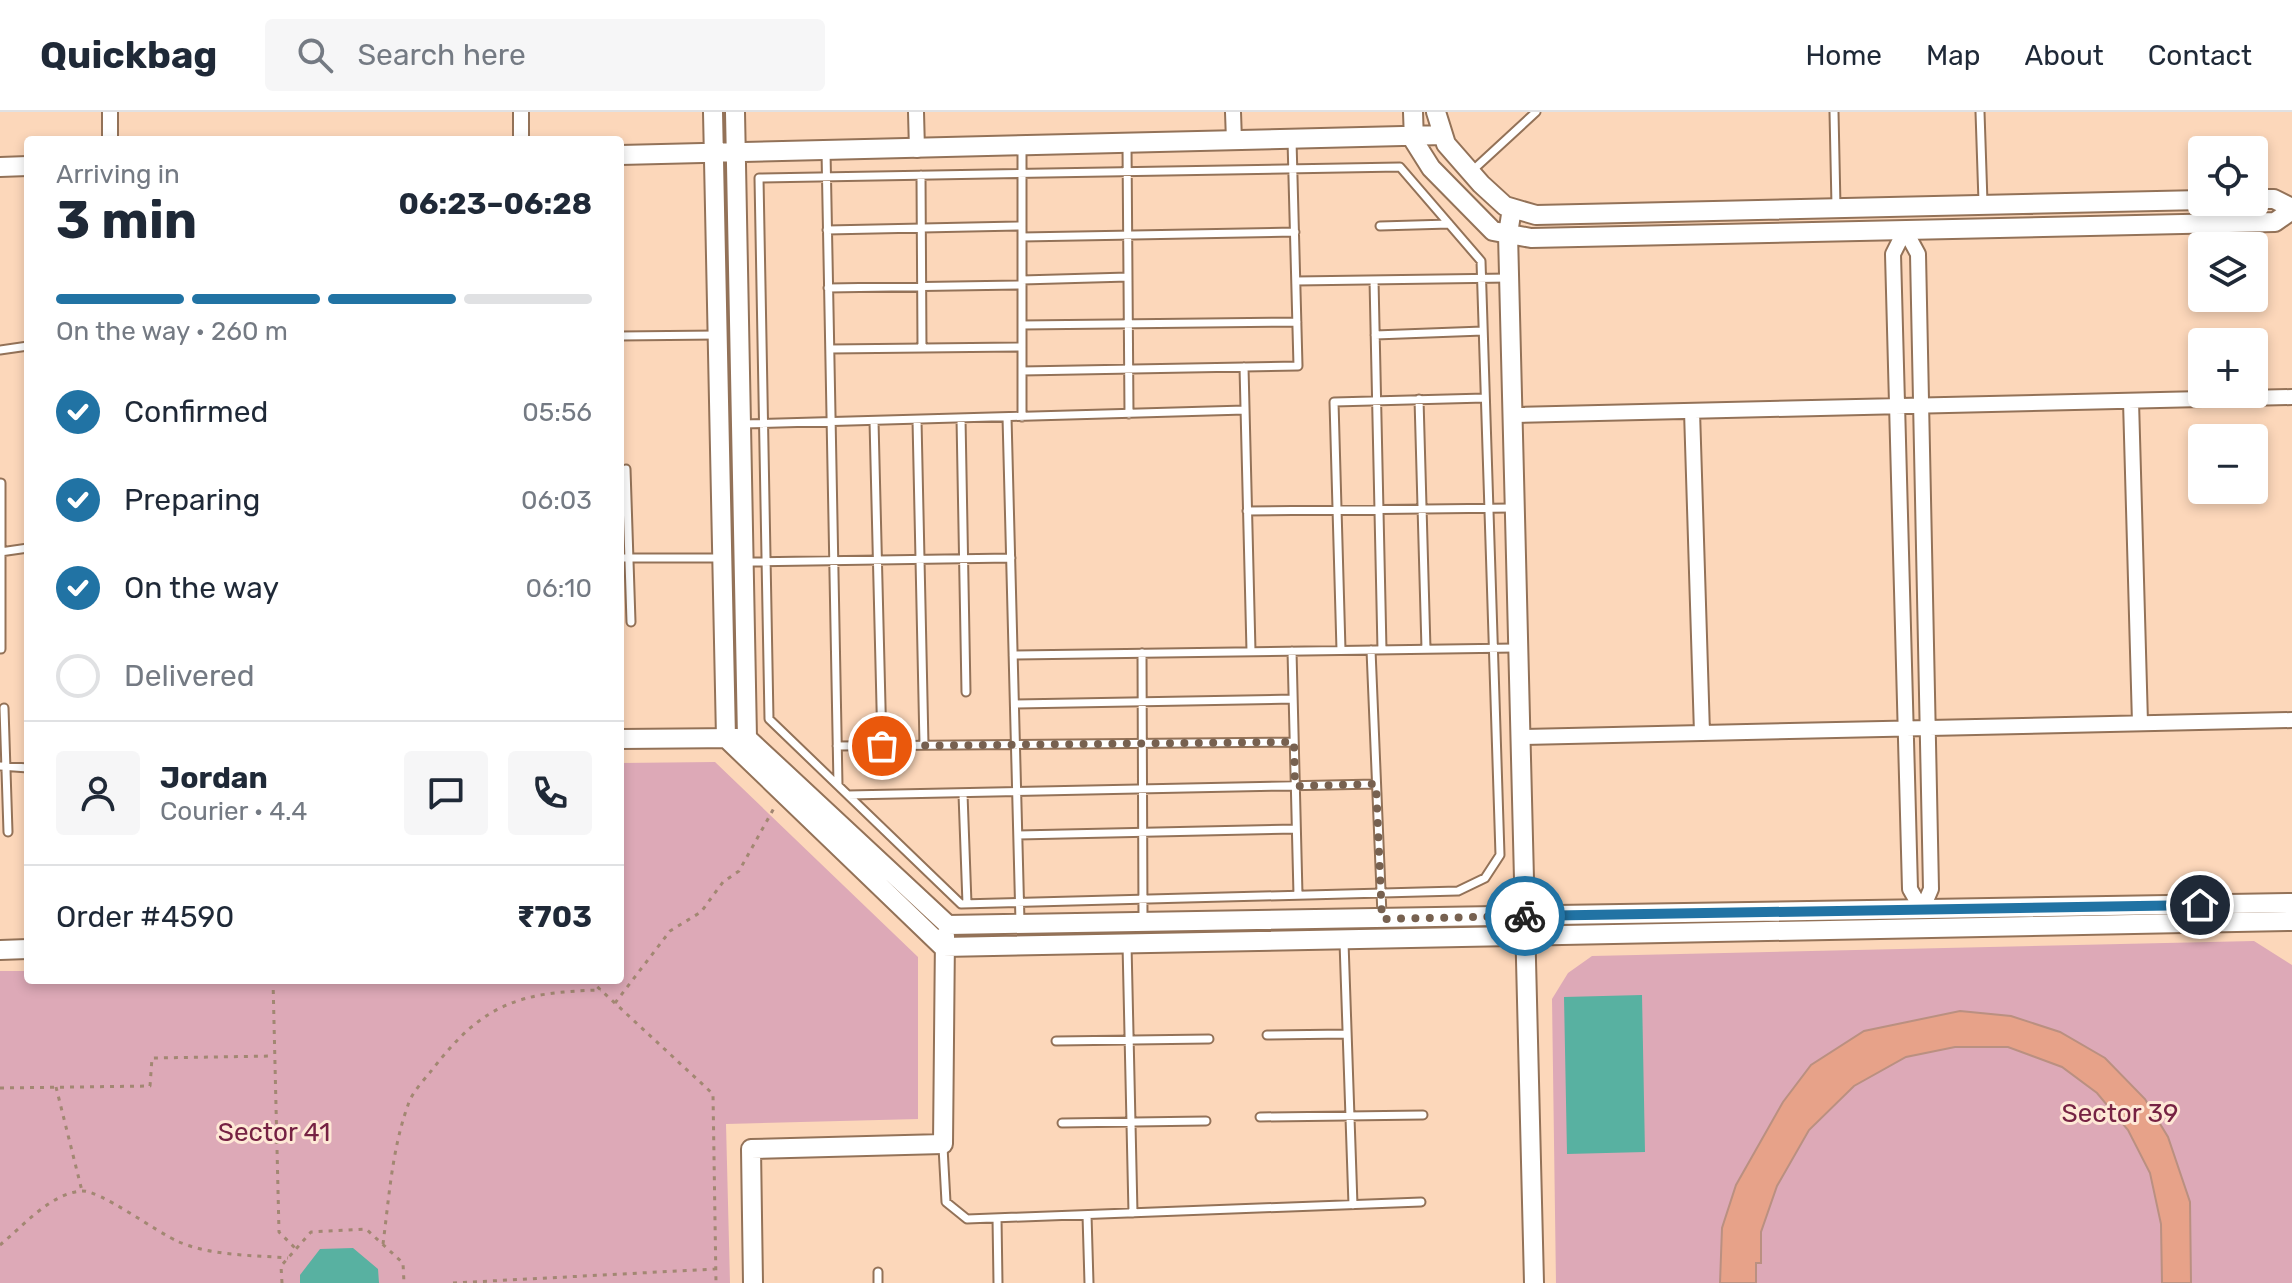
<!DOCTYPE html>
<html lang="en">
<head>
<meta charset="utf-8">
<style>
  body { margin:0; font-family:Rubik,sans-serif; background:#f6f6f7; color:#1f2937; height:100vh; display:flex; flex-direction:column; font-size:30px; white-space:nowrap }
  * { box-sizing:border-box; margin:0 }
  p { font-size:26px; color:#747a83 }
  .icon { flex:none; width:44px; height:44px; fill:none; stroke:currentColor; stroke-width:2; stroke-linecap:round; stroke-linejoin:round }
  .map { position:relative; flex:1; overflow:hidden }
  .details { position:absolute; left:24px; top:24px; width:600px; height:848px; display:flex; flex-direction:column; background:#fff; border-radius:8px; box-shadow:0 4px 12px #0003 }
  .details>* { flex:none }
  .controls { position:absolute; left:2188px; top:24px; display:grid; gap:16px }
  .controls a { display:grid; place-items:center; width:80px; height:80px; border-radius:8px; background:#fff; box-shadow:0 4px 12px #0003; font-size:40px }
  .pin { position:absolute; display:grid; place-items:center; width:68px; height:68px; color:#fff; margin:-34px; border:4px solid #fff; border-radius:50%; box-shadow:0 2px 8px #0007 }
  .courier { position:absolute; display:grid; place-items:center; width:80px; height:80px; margin:-40px; border:6px solid #2173a4; border-radius:50%; background:#fff; color:#222; box-shadow:0 2px 10px #0007 }
  .overview em { font-style:normal; font-weight:700 }
  .overview div { display:flex; flex-direction:column-reverse }
  .overview { display:flex; align-items:center; justify-content:space-between; height:136px; padding:0 32px }
  h1 { font-size:52px; font-weight:700; line-height:60px }
  .bar { display:grid; grid-template-columns:repeat(4,1fr); gap:12px 8px; align-content:center; height:96px; padding:0 32px }
  .bar i { height:10px; border-radius:6px; background:#e0e1e3 }
  .bar .on { background:#2173a4 }
  .bar p { grid-column:span 4 }
  .line { display:flex; align-items:center; gap:20px; padding:0 32px; border-top:2px solid #e0e1e3 }
  .line div { flex:1 }
  .round { display:grid; place-items:center; flex:none; width:84px; height:84px; border-radius:8px; background:#f6f6f7 }
  ol { padding:0 32px; list-style:none }
  li { display:flex; align-items:center; gap:24px; height:88px }
  li p { margin-inline-start:auto }
  li .icon { padding:8px; border-radius:50%; background:#2173a4; color:#fff; stroke-width:4 }
  li:last-child { color:#747a83 }
  li i { width:44px; height:44px; border:4px solid #e0e1e3; border-radius:50% }
  header { display:flex; align-items:center; gap:48px; box-sizing:border-box; height:112px; padding:0 40px; background:#fff; border-bottom:2px solid #e0e1e3 }
  header strong { font-size:38px }
  nav { display:flex; gap:44px; margin-inline-start:auto; font-size:28px }
  .search { width:560px; height:72px; background:#f6f6f7; display:flex; align-items:center; gap:20px; box-sizing:border-box; padding:0 28px; border-radius:8px; color:#747a83; font-size:30px }
  .map>svg:first-child { display:block }
  .green { fill:#dda9b7 }
  .water { fill:#58b1a1 }
  .building { fill:#e7a289; stroke:#ba9081; stroke-width:2 }
  .lines { fill:none; stroke-linecap:round; stroke-linejoin:round }
  .service-casing { stroke:#937258; stroke-width:11 }
  .minor-casing { stroke:#937258; stroke-width:18 }
  .tertiary-casing { stroke:#937258; stroke-width:22 }
  .path { stroke:#a28772; stroke-width:3; stroke-dasharray:4 6; stroke-linecap:butt }
  .service { stroke:#fff; stroke-width:7 }
  .minor { stroke:#fff; stroke-width:14 }
  .tertiary { stroke:#fff; stroke-width:18 }
  .done { stroke:#776150; stroke-width:8; stroke-dasharray:0 14.4 }
  .route { stroke:#2173a4; stroke-width:10 }
  .labels { text-anchor:middle; stroke-width:6; stroke-linejoin:round; paint-order:stroke }
  .park-label { font-size:26px; fill:#762243; stroke:#fee8d6 }
</style>
</head>
<body>
<header>
<strong>Quickbag</strong>
<div class="search"><svg class="icon" aria-label="search" viewBox="0 0 24 24"><circle cx="10" cy="10" r="6"/><path d="M15 15l6 6"/></svg>Search here</div>
<nav><a>Home</a><a>Map</a><a>About</a><a>Contact</a></nav>
</header>
<div class="map">
<svg width="2292" height="1171" viewBox="0 0 2292 1171">
  <rect width="100%" height="100%" fill="#fcd7ba"/>
  <path class="green" d="M715 650 918 845V1007L726 1012 730 1171H0V859H28V868H620V651Z
    M2254 829 2292 853V1171H1556L1552 887 1568 861 1592 844Z"/>
  <path class="water" d="M1642 883 1645 1040 1567 1042 1564 885Z
    M353 1136 378 1157 379 1171H300V1163L320 1137Z"/>
  <path class="building" d="M1960 899 2011 904 2060 920 2105 946 2145 987 2168 1025 2190 1090 2191 1171H2162L2161 1112 2150 1061 2128 1018 2097 981 2062 955 2008 935H1955L1906 945 1854 974 1809 1018 1777 1074 1761 1120V1151H1756V1171H1720L1722 1116 1736 1073 1783 990 1811 953 1864 919Z"/>
  <g class="lines">
    <defs>
      <path id="service" d="M1834 0 1836 94
        M1980 0 1983 90
        M1127 33 1129 302
        M1022 36V305
        M826 39 838 673
        M1400 55 1481 149 1500 743 1485 766 1458 779 961 792 769 607 759 66Z
        M1473 58 1536 0
        M921 63 922 236
        M1380 114 1449 112
        M827 118 1022 114
        M1022 125 1295 120
        M1022 168 1128 165
        M1374 168 1382 538
        M1296 169 1509 166
        M828 176 1022 173
        M1022 213 1297 210
        M1375 223 1483 219
        M620 224 717 223
        M830 237 1022 235
        M0 238 28 234
        M1244 255 1251 539
        M1022 259 1298 254 1292 28
        M1419 287 1426 537
        M1007 305 1020 810
        M961 306 966 580
        M917 308 924 633
        M874 309 882 634
        M743 312 1245 298
        M626 357 631 510
        M1 371V537
        M1247 399 1513 396
        M0 440 28 436
        M620 446H722
        M745 450 1011 446
        M1341 538 1334 290 1485 286
        M1371 538 1382 803
        M1292 539 1298 783
        M1142 541 1143 808
        M1013 543 1515 536
        M1015 592 1293 587
        M4 596 8 720
        M837 634 1294 630
        M0 654 28 656
        M963 682 967 792
        M848 683 1376 672
        M1018 723 1296 717
        M1344 830 1353 1093
        M1127 832 1133 1101
        M1267 923 1347 922
        M1056 929 1209 927
        M1260 1005 1423 1003
        M1062 1011 1206 1009
        M943 1035 946 1090 967 1107 1421 1090
        M1087 1103 1089 1171
        M997 1106 998 1171
        M878 1171V1160"/>
      <path id="minor" d="M110 0V28
        M521 0V28
        M916 0 917 38
        M1233 0 1234 29
        M1905 118 1893 142 1910 777 1922 798
        M1905 118 1918 142 1931 777 1922 798
        M2131 289 2140 611
        M1692 299 1702 621
        M1513 303 2292 285
        M1521 625 2292 608"/>
      <path id="tertiary" d="M713 0 726 626 943 835 2292 809
        M735 0 747 626 948 813 2292 791
        M1413 0 1414 29 1431 56 1493 119 1531 126 2275 110 2292 98
        M1436 0 1446 32 1481 72 1505 94 1536 103 2202 88
        M620 43 1443 23
        M0 55 28 54
        M2254 87H2274L2292 96
        M1512 96 1508 122 1534 1171
        M620 627 737 626
        M0 838 28 837
        M753 1171 751 1037 943 1032 945 824"/>
    </defs>
    <use href="#service" class="service-casing"/>
    <use href="#minor" class="minor-casing"/>
    <use href="#tertiary" class="tertiary-casing"/>
    <path class="path" d="M273 868 279 1120 296 1137
      M590 868 713 982 716 1171
      M615 891 670 819 701 800 723 770 739 759 774 696
      M56 975 82 1079
      M0 976 150 974 152 946 273 944
      M383 1132C389 1086 392 1037 408 993 412 980 424 968 432 958 483 891 520 880 601 878
      M0 1133C23 1114 50 1082 81 1079 99 1077 156 1120 179 1130 212 1144 252 1143 288 1146
      M282 1171 281 1154 311 1120 366 1117 403 1151 404 1171
      M453 1171 715 1157"/>
    <use href="#service" class="service"/>
    <use href="#minor" class="minor"/>
    <use href="#tertiary" class="tertiary"/>
  </g>
  <g class="lines">
    <path class="done" d="M882 634 1294 630 1295 674 1376 672 1382 807 1525 804"/>
    <path class="route" d="M1525 804 2200 793"/>
  </g>
  <g class="labels">
    <g class="park-label">
      <text x="2120" y="1010">Sector 39</text>
      <text x="274" y="1029">Sector 41</text>
    </g>
  </g>
</svg>
<div class="controls">
<a><svg class="icon" aria-label="locate" viewBox="0 0 24 24"><circle cx="12" cy="12" r="6"/><path d="M12 2v4M12 18v4M2 12h4M18 12h4"/></svg></a>
<a><svg class="icon" aria-label="layers" viewBox="0 0 24 24"><path d="M12 4l9 5-9 5-9-5zM3 14l9 5 9-5"/></svg></a>
<a>+</a>
<a>−</a>
</div>
<div class="pin" style="left:882px;top:634px;background:#ea580c"><svg class="icon" aria-label="bag" viewBox="0 0 24 24"><path d="M5 8h14l-1 12H6zM9 8a3 3 0 0 1 6 0"/></svg></div>
<div class="pin" style="left:2200px;top:793px;background:#1f2937"><svg class="icon" aria-label="home" viewBox="0 0 24 24"><path d="M3 11l9-7 9 7M6 9v11h12V9"/></svg></div>
<div class="courier" style="left:1525px;top:804px"><svg class="icon" aria-label="bike" viewBox="0 0 24 24"><circle cx="6" cy="16" r="4"/><circle cx="18" cy="16" r="4"/><path d="M6 16l4-8h5l3 8M10 8l3 8H6M13 5h3"/></svg></div>
<section class="details">
<div class="overview"><div><h1>3 min</h1><p>Arriving in</p></div><em>06:23–06:28</em></div>
<div class="bar"><i class="on"></i><i class="on"></i><i class="on"></i><i></i><p>On the way · 260 m</p></div>
<ol>
<li><svg class="icon" aria-label="check" viewBox="0 0 24 24"><path d="M5 12l5 5 9-10"/></svg>Confirmed<p>05:56</p></li>
<li><svg class="icon" aria-label="check" viewBox="0 0 24 24"><path d="M5 12l5 5 9-10"/></svg>Preparing<p>06:03</p></li>
<li><svg class="icon" aria-label="check" viewBox="0 0 24 24"><path d="M5 12l5 5 9-10"/></svg>On the way<p>06:10</p></li>
<li><i></i>Delivered</li>
</ol>
<div class="line" style="height:144px"><a class="round"><svg class="icon" aria-label="person" viewBox="0 0 24 24"><circle cx="12" cy="8" r="4"/><path d="M4 21q1-7 8-7t8 7"/></svg></a><div><b>Jordan</b><p>Courier · 4.4</p></div><a class="round"><svg class="icon" aria-label="chat" viewBox="0 0 24 24"><path d="M4 5h16v11H9l-5 4z"/></svg></a><a class="round"><svg class="icon" aria-label="phone" viewBox="0 0 24 24"><path d="M5 4h4l2 5-3 2q2 4 5 5l2-3 5 2v4C11 20 4 13 5 4z"/></svg></a></div>
<div class="line" style="height:104px"><div>Order #4590</div><b>₹703</b></div>
</section>
</div>
</body>
</html>
